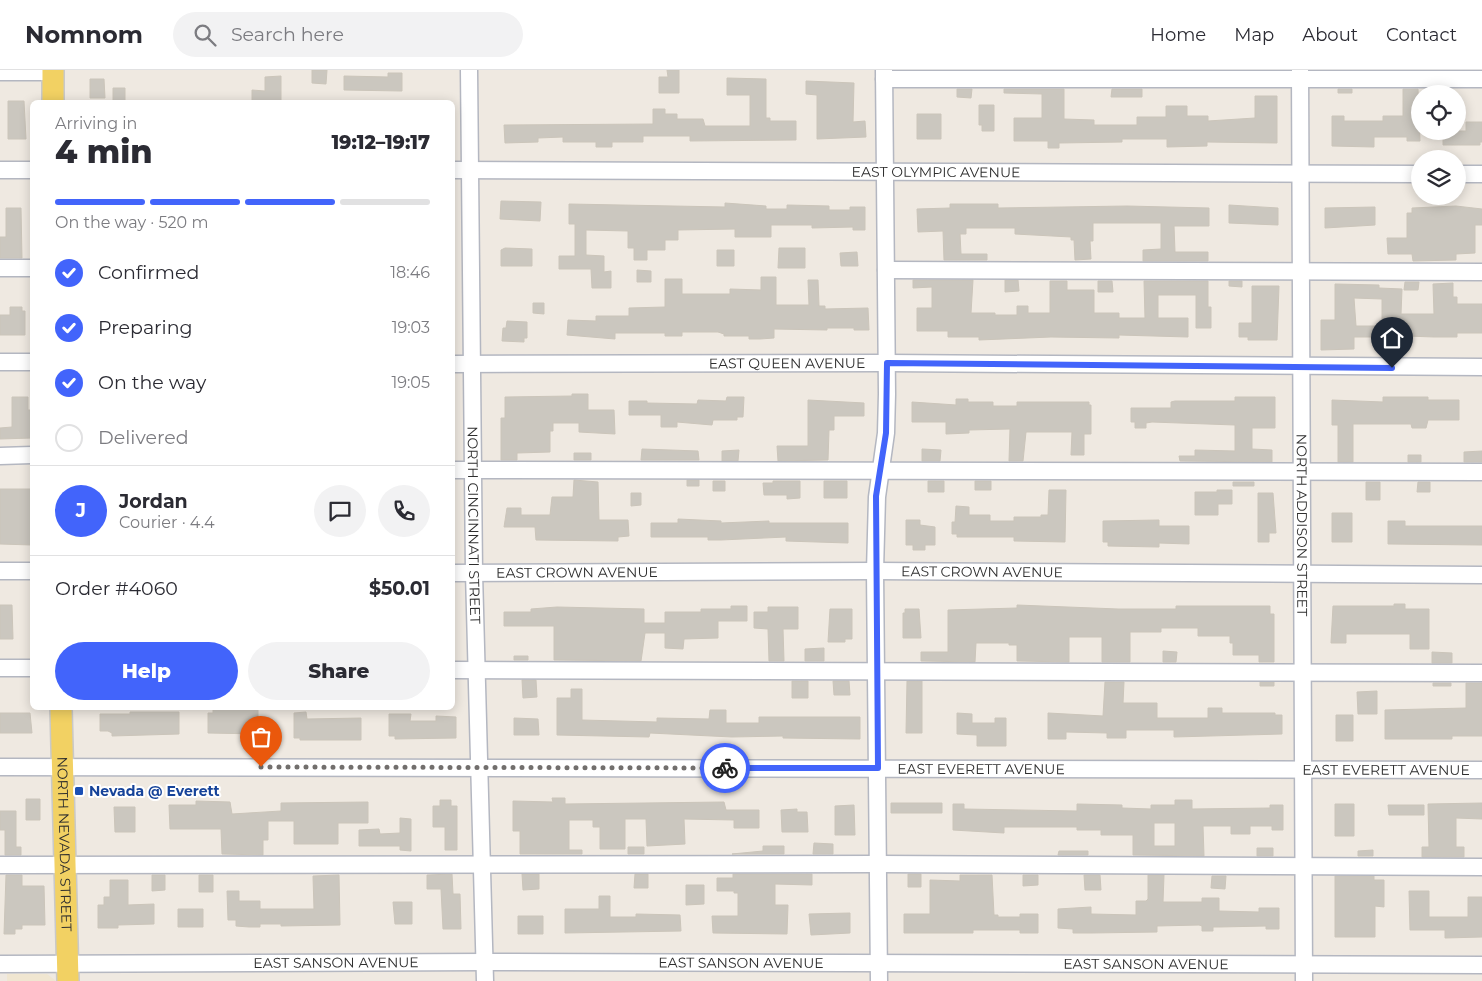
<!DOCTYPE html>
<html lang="en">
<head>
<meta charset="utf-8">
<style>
  body { margin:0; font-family:Montserrat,sans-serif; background:#f2f2f3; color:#2b2b33; height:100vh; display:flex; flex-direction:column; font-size:19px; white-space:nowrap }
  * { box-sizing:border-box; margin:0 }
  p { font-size:16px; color:#7c7c81 }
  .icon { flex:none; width:28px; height:28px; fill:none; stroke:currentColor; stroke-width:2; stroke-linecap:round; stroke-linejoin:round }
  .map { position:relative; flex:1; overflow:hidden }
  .drawer { position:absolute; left:30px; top:30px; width:425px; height:610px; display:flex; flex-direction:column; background:#fff; border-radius:8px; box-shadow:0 2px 12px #0003 }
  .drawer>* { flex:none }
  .controls { position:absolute; left:1411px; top:15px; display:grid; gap:10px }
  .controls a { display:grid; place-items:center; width:55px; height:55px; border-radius:50%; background:#fff; box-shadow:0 2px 12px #0003; font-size:25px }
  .pin { position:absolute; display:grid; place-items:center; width:42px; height:42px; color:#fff; margin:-51px -21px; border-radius:50% 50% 50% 0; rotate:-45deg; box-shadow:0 0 5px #0007 }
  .pin .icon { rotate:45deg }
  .courier { position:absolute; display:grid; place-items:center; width:50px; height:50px; margin:-25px; border:4px solid #4264fb; border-radius:50%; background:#fff; color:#222; box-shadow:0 1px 6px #0007 }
  .head em { font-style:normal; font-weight:800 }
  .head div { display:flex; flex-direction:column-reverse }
  .head { display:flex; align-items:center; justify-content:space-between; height:85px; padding:0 25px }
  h1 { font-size:32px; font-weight:800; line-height:38px }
  .bar { display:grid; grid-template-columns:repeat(4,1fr); gap:8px 5px; align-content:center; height:60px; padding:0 25px }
  .bar i { height:6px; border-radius:4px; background:#e1e1e2 }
  .bar .selected { background:#4264fb }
  .bar p { grid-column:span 4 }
  .line { display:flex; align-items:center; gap:12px; padding:0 25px; border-top:1px solid #e1e1e2 }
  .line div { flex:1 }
  .round { display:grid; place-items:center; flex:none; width:52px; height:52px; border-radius:26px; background:#f2f2f3 }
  ol { padding:0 25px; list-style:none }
  li { display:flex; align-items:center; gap:15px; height:55px }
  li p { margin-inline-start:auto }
  li .icon { padding:5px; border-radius:50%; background:#4264fb; color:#fff; stroke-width:4 }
  li:last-child { color:#7c7c81 }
  li i { width:28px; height:28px; border:2px solid #e1e1e2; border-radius:50% }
  .primary-button { display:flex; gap:10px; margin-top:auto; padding:10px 25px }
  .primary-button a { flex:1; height:58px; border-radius:30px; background:#4264fb; color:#fff; font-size:20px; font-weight:800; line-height:58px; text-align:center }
  .primary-button a+a { background:#f2f2f3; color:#2b2b33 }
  header { display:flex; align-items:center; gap:30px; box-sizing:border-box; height:70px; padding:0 25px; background:#fff; border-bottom:1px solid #e1e1e2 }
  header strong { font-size:24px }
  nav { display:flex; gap:28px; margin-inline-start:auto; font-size:18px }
  .search { width:350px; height:45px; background:#f2f2f3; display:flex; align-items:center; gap:12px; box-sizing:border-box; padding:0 18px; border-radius:28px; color:#7c7c81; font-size:19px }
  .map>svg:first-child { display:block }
  .education { fill:#f0e6d1 }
  .building { fill:#cbc7bf; stroke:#cbc5ba; fill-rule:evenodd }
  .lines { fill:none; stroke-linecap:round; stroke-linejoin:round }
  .minor-casing { stroke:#b4b7c1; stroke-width:19 }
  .major-casing { stroke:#c9c9c9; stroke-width:24 }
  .minor { stroke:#fff; stroke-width:16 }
  .major { stroke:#f2d163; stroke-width:21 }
  .done { stroke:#726f6d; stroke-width:5; stroke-dasharray:0 9 }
  .route { stroke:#4264fb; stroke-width:6 }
  .transit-dot { fill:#1a4fb4; stroke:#fff; stroke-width:2 }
  .labels { text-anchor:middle; stroke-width:4; stroke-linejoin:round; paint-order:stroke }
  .street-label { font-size:14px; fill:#2e2e2e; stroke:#fff }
  .transit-label { font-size:14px; font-weight:bold; fill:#164399; stroke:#fff; text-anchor:start }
</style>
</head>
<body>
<header>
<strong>Nomnom</strong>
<div class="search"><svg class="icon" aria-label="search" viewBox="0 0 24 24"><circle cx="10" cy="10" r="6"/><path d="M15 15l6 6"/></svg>Search here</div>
<nav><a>Home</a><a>Map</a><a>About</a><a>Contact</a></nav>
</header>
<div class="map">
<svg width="1482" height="911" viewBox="0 0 1482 911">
  <rect width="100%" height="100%" fill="#efe9e1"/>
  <path class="education" d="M7 904H47L56 911H7Z"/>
  <path class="building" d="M312 0H327L326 14 312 13Z
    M667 0H679V23H659V7H668Z
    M388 3H402V21L344 20V6L388 7Z
    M281 6V32H252V20L265 21V7Z
    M727 8 766 9V48H770V51H796V70L690 71V66H643V72H612V77H596V72H563V67L538 68V72L505 73 504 55 653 54V39H665V44H677V49H703L705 56H750V25H727Z
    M90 9H104L105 28H90Z
    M806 11 854 13 853 52 865 51 866 67 817 69V25L806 24Z
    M113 18H125V32H113Z
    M957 19H972L971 28 957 27Z
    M1004 19H1064V49L1094 50V55H1137V47H1166V36H1187V46H1208V51L1255 48V26H1277V73L1207 72V76L1167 77V69H1122V72L1059 73V78H1048V71H1014V48H1042V24L1004 23Z
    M1112 19H1142V27H1111Z
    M1338 19H1352V23H1338Z
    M1403 19H1418L1420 71H1407V67H1374V77L1332 76V46H1344V51H1383V46H1403Z
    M8 31H24L26 69H8Z
    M979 35H994V61H982V55H979Z
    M917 44H941V69H917Z
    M1466 52H1482V72H1480V75H1443V61H1466Z
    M501 131 541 132 540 151 500 149Z
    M725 133 766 136V139H787V135L829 136V140H850V137H865V160H853V157L812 158V155H771V167H735V159L678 160V170H665V180H647V190H634V178H628V161L586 160V185L604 186V202L611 201V218H592L591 199H559V186H575V154H569V134L725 137Z
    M950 134H998V138L1127 136 1209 138V156H1174L1175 182H1208V191H1143V180L1161 179V153H1093V171H1090L1091 189 1075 190 1074 170H1071V167L1015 164V158H966V164H960L961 184H987V190H944L943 161 918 162 917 139 950 138Z
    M1229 135 1278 138V155L1229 153Z
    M1456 136 1482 139V155H1475V183L1456 184V190L1413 191 1412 184H1388L1387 168H1407V143H1412V138Z
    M1375 137V155L1325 158V138Z
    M6 138H21L22 188H0V167H6Z
    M505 178 532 179V196H501V180Z
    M779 178H805V198H778Z
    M717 180H734V196H717Z
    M857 182 858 196H841L840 183Z
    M637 200 651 201V212H637Z
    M761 207H776V235H809L808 210H818L819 236H825V239L868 238 869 260H854V258H827V260L774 259V268L760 269H749V266H724V264L718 262H682V266H665V263H615V269L567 265 568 250 596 251V246H629V238L665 237V209H682V224H730V219L761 220Z
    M913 210H973L971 243H995V245H1017V236H1028V243H1050V211H1067V220H1094V243H1119V248H1145L1144 211H1208V237H1211V258H1196V225H1158V248H1188V267L1119 265V268L1051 267 979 270V267H948V261H917V238H932V217L913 218Z
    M1005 210H1018L1019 221 1005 222Z
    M1098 211H1112L1113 222H1098Z
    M1229 211H1242V217L1229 216Z
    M1405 212H1419L1418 220H1404Z
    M1453 213V227H1457V234H1482V263H1457V267H1434L1407 266V263H1382V229L1354 228 1356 256H1375V267H1354V279L1321 280V250H1335V214L1379 215V218L1402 219 1401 244H1434L1433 214Z
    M1252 216H1279L1277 270H1248V267H1239V253H1252Z
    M533 233H544V244L533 243Z
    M10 237H22V241H25V265H0V245H10Z
    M507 251 527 252V268H524V272L502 271 503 258H506Z
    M572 324H588V340H614L615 364 579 362V353H553V361H550V382L517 383V390H501V348H505V327L572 326Z
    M12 327H28V340H32V368L0 369V358L12 357Z
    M727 327H744L743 347H737V350H713L712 355 677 352V357H661V345H629V331H647V333L697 334 698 330 726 331Z
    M1235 327H1275V358H1252V379L1272 380V392L1180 391 1179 386H1195V380L1235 381V355L1152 352 1146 353V358H1135V352H1131V338H1171V332L1175 331H1235Z
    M1383 327H1428V330H1459V350H1428L1426 358H1412L1411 354H1353V392H1338V355H1332V330L1383 332Z
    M956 329H968V332H993V336H1017V332H1089V335H1091V364H1084V385H1071L1072 362H1026L1023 391H1009L1010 359 969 360V363L946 364V352H912V332L956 335Z
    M808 330 864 333V346H834V360H829L828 390 778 391 777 376H808Z
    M642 379 698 381 699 390H641Z
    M922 379 941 380 940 391H922Z
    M739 380 738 391H722V381Z
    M1482 381V392H1464V382Z
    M574 383H591V390H574Z
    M1408 385H1421V392H1408Z
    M574 410 598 412 599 450H628L629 466 618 467V471L536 470 535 457H504L507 438H521V445H550L552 427H573Z
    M687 410H699V416H687Z
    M713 411H725V421H713Z
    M773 411H800V428L787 429V425H764L763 413H773Z
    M824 411H847V428H824Z
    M928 411H944V422H928Z
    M975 411H991V420H975Z
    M1233 412H1254V416H1233Z
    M1366 412H1380V430H1366Z
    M1418 412H1430V422H1417Z
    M0 419H32V475L0 474Z
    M1049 420H1066L1065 472 1014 471V467H957V464H952V452H955L956 436 969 437V445H990V451H1014V447H1041V445H1048Z
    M1217 420H1232V434H1218V445H1195V422H1217Z
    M631 423H641V435L631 436Z
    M1258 423H1273L1276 463H1269V472H1258Z
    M1332 443H1352V472H1332Z
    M678 449 721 451V453L769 451V453H848V473L786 471V467L721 470H708V467H651V453H678Z
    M906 450H920V455L935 457V475H925V480H913V475H906Z
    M1159 450V456H1189V474L1159 473V477L1108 476V472H1103V451Z
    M1388 451H1405V456H1482V475L1388 474Z
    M1394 534H1405V539H1429V579H1410V564H1346V573H1331L1333 536H1394Z
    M0 535H12L13 569H0Z
    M1017 535 1118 539H1176V536H1270V544H1274V592H1259V585H1233V573H1230V566H1198V558H1161V562H1130V592H1102V567H1069V592L1017 591V575H1009V573H976L975 592 921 591V582H948V540L1017 538Z
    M731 536H747V551H718V568L684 569 683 579 665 578V563H645L641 591 554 590V556H504V542H531V539L557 537 644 539V553H665V542H701V539H731Z
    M768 537H798V559H783L784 591H769L768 559 754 558V542H768Z
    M830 539H852V569H845V572H828Z
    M905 539H919L921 568H903V543H905Z
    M824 578V591H805V579Z
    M1163 581 1177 582 1176 592H1163Z
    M1432 582 1452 583V593H1432Z
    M514 586H528V590H514Z
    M522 610H536L537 627 523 628Z
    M792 611H808V628H792Z
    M833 611H849L850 625H834Z
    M907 611H922V663H906Z
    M1105 612H1124L1123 633H1157V648H1208V638H1222V643H1275V645H1282V664L1174 667V660H1126V668H1107V663L1066 662V669H1048V643L1103 646Z
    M1260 612H1274V616H1260Z
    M1433 613H1451V616H1433Z
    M1466 613H1482V666H1452V669H1385V640L1466 638Z
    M571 619H582V650L657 652V648L709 649 710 640H726V653H759V647H860V669L783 668V666L732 667 650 663 649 667 557 665V628H571Z
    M1377 621V644H1358L1357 622Z
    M240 638H258V664L208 663V643H213V639Z
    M130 642H179V664L112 666V663L108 661H100V644H130Z
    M306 642 307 649 361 648V670H300V668H294V643Z
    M0 643H30L32 663H0Z
    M957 643 972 644V653H995V648H1006V676H977V665L957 664Z
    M389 644H411L410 651H436V646L456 647V668L395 669V666H389Z
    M1336 645H1353V671H1336Z
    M514 648 538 649 539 665H514Z
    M552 728H565V734L724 732 726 740H759V758H734V750L684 749 685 774 647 776 646 749H625V779H600V757H593V750H569V780H582V784H520V761H513V731L553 732Z
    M26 729H40V750H26Z
    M440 730H451V736H457V780H445V757H433V736H440Z
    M1175 730H1192V739L1270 738V735H1283V760H1272V756H1250V764H1231V756H1203L1204 786 1133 785V765H1101V760H1077V757H1004V763L953 760V734H964V739L1077 741V734L1122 735V738L1151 739V735H1175ZM1154 753H1175V776H1154Z
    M196 731 230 732 232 744 281 741V733L368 732V753H338V774H294V751H268V770H263V785L222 784 221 759H170L169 735H196Z
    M891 733H942V743H891Z
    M1482 733V749L1456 748V777H1464V787H1422V777H1429L1428 734Z
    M1335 734H1354V766H1335Z
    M854 735 855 765H835V736Z
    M1388 735H1424V745H1389Z
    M114 737H135V762H115Z
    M797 739V742H807L808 762H782L781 740Z
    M0 741H16V777H21V785H5V760H0Z
    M400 748 411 749V781L400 780V776H359V760L379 759 380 764 400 763Z
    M814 773 833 774V784H813Z
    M763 776H784V784H732L763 781Z
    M628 777H644V784H628Z
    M1257 778H1273V786H1257Z
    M1373 780V786H1358V781Z
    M1059 781H1088V785H1058Z
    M452 804 453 824H460L461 859H443L441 819H427V805Z
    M522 804H539V819L523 820Z
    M635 804H648V818H634Z
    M733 804H812V815L775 814V835H788L787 864 713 863 712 846H738V823H734V821H717V808H733Z
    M908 804H921V817H908Z
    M6 805H22V816H44L45 855H22V859H15V864H4Z
    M152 805H165V820L152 821Z
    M199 805H213V822H199Z
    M339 805 340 855 281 856V854H260V857H249L236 856V850H228L227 821H239V831H260V839H314L313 806Z
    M960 805H992L994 845H998V847H1020V844H1038V863H1020V860H973V863H904V844H930V810L960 811Z
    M1023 805H1038V815L1023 816Z
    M1084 805H1100L1101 820H1085Z
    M1148 805H1164L1163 832H1202V828H1219V841L1259 842V838H1279V859H1266V856L1219 857H1213V861H1202V856L1199 855 1157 856V862L1091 863H1073V859L1058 858V839L1091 837V844L1136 845V831H1146L1148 829Z
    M1212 806H1226L1225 819 1211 818Z
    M1335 806H1374V810H1384V837L1375 836V867H1335Z
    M110 810H128V835L154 834V854L118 855V858H98V835H104V827H110Z
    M686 815H704V834L686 835Z
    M1409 821H1429V847H1468V827H1482V867L1445 868V860H1410Z
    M599 826H610V847H636V844L680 845 681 861 565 863V839H599Z
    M393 832H412V854H395Z
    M178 839H203V857H178Z
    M850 843V863L811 865 809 844Z
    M518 846H543V864H518Z"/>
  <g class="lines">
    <defs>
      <g id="minor">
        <path id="s1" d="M469 0 474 503 485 911"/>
        <path id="s2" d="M1300 0 1304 911"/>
        <path d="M0 2H53"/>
        <path d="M884 9H1482"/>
        <path d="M0 100H32"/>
        <path id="s3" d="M452 100 1420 104"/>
        <path d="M1458 104H1482"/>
        <path d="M0 198H32"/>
        <path d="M886 200 1482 202"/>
        <path d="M0 292H32"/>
        <path id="s4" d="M452 294 887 293 1482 297"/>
        <path d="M0 386 32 385"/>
        <path d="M452 400 1482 402"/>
        <path d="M0 501H32"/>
        <path id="s5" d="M452 503 875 501 1482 505"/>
        <path d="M0 598H32"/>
        <path d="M452 600 1482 603"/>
        <path id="s6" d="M0 697 1482 700"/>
        <path d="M0 795 879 794 1482 797"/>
        <path id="s7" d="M0 894 485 892 1482 895"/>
        <path d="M879 911 875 501 877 427 886 363 887 324 884 0"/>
      </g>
      <g id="major">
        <path d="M53 0V32"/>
        <path id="s8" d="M61 638 68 911"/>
      </g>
    </defs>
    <use href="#minor" class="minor-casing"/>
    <use href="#major" class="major-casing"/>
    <use href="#minor" class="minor"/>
    <use href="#major" class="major"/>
  </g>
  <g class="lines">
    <path class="done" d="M261 697 725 698"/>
    <path class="route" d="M725 698H878L876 426 886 363 887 293 1392 298"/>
  </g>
  <rect class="transit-dot" x="74" y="716" width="10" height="10" rx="2.5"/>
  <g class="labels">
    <g class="street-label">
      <text dy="5" stroke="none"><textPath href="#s3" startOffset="484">EAST OLYMPIC AVENUE</textPath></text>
      <text dy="5" stroke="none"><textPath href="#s4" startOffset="335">EAST QUEEN AVENUE</textPath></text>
      <text dy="5" stroke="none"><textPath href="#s1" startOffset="455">NORTH CINCINNATI STREET</textPath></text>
      <text dy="5" stroke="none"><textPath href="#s2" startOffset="455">NORTH ADDISON STREET</textPath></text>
      <text dy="5" stroke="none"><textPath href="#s5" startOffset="125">EAST CROWN AVENUE</textPath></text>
      <text dy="5" stroke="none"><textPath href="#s5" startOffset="530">EAST CROWN AVENUE</textPath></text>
      <text dy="5" stroke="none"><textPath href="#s6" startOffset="981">EAST EVERETT AVENUE</textPath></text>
      <text dy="5" stroke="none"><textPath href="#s6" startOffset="1386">EAST EVERETT AVENUE</textPath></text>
      <text dy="5" stroke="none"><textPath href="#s8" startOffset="136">NORTH NEVADA STREET</textPath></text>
      <text dy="5" stroke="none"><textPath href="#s7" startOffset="336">EAST SANSON AVENUE</textPath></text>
      <text dy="5" stroke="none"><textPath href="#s7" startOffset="741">EAST SANSON AVENUE</textPath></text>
      <text dy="5" stroke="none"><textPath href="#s7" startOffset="1146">EAST SANSON AVENUE</textPath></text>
    </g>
    <g class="transit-label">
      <text x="89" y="726">Nevada @ Everett</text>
    </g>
  </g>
</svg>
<div class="controls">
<a><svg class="icon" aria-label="locate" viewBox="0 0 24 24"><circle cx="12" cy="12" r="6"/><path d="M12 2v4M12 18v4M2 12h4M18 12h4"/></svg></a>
<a><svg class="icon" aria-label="layers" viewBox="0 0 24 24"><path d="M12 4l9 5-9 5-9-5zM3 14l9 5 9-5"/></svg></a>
</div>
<div class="pin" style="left:261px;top:697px;background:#ea580c"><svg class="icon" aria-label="bag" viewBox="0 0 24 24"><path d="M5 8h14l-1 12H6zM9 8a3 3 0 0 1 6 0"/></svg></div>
<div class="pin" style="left:1392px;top:298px;background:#1f2937"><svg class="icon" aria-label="home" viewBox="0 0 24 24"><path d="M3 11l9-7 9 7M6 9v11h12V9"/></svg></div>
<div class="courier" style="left:725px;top:698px"><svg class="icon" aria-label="bike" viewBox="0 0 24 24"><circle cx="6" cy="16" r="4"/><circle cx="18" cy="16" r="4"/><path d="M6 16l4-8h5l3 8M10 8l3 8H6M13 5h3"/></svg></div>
<section class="drawer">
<div class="head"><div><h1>4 min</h1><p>Arriving in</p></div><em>19:12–19:17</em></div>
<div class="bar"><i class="selected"></i><i class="selected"></i><i class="selected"></i><i></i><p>On the way · 520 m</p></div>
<ol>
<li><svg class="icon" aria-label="check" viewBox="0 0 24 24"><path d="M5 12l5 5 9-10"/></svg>Confirmed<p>18:46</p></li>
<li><svg class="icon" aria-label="check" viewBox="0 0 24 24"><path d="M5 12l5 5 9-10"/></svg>Preparing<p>19:03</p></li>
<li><svg class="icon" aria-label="check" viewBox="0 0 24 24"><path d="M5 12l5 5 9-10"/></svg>On the way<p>19:05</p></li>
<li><i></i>Delivered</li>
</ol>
<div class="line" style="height:90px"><b class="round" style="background:#4264fb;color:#fff">J</b><div><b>Jordan</b><p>Courier · 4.4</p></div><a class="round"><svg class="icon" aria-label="chat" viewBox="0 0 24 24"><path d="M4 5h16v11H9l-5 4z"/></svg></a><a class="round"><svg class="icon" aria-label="phone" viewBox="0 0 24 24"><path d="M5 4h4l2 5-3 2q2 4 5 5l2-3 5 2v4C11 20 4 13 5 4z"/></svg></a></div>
<div class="line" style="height:65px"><div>Order #4060</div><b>$50.01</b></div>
<div class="primary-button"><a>Help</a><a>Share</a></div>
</section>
</div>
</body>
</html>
